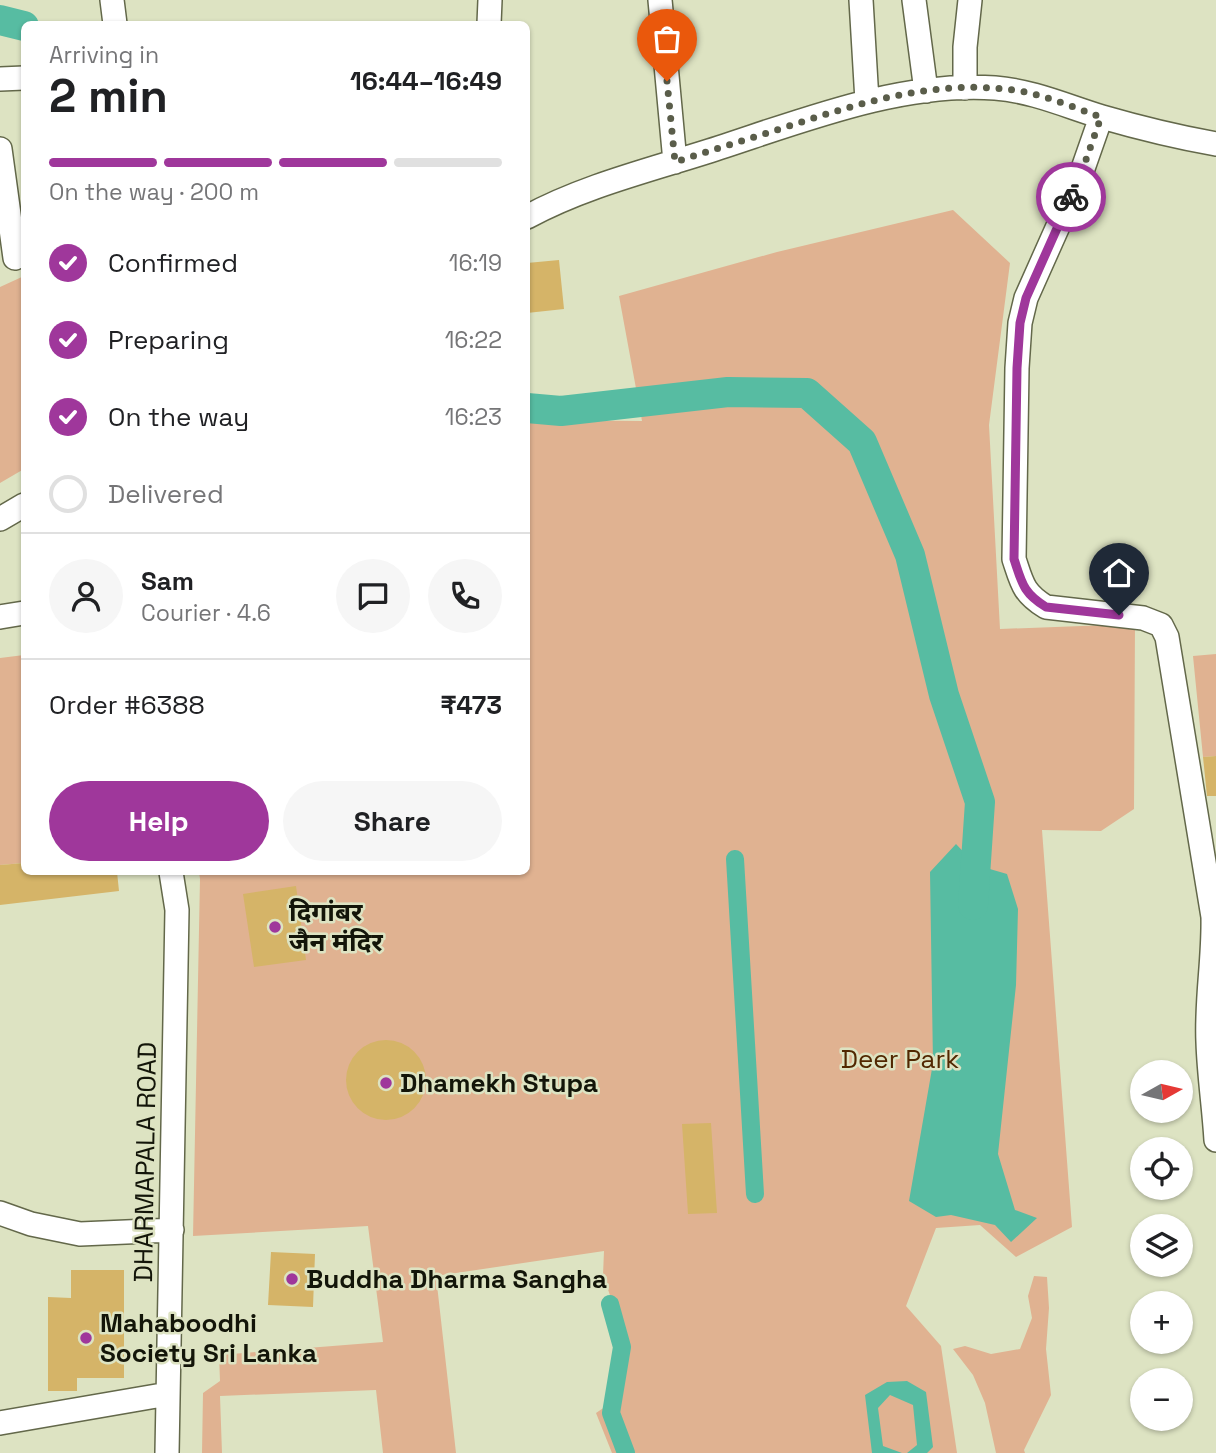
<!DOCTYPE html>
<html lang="en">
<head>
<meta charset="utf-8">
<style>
  body { margin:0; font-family:"Space Grotesk","Noto Sans Devanagari",sans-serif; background:#f6f6f6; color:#202124; height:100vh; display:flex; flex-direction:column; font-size:26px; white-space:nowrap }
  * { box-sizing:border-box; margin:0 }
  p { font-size:23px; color:#757577 }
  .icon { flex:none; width:38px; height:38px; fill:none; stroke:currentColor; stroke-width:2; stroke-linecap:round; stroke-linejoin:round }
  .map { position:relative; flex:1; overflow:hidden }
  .drawer { position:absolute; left:21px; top:21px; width:509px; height:854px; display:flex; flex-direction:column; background:#fff; border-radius:10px; box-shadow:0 2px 5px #0004 }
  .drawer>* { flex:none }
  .needle { width:46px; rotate:82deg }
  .controls { position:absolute; left:1130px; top:1060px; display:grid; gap:14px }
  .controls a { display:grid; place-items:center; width:63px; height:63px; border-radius:50%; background:#fff; box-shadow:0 2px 5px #0004; font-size:35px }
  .pin { position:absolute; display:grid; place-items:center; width:60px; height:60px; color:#fff; margin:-72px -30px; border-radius:50% 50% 50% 0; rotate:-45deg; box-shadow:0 0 7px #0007 }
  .pin .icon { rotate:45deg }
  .courier { position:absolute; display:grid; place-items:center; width:70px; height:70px; margin:-35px; border:5px solid #9f379b; border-radius:50%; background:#fff; color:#222; box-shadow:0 2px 9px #0007 }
  .overview em { font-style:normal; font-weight:700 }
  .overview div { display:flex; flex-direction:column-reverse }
  .overview { display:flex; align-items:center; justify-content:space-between; height:119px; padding:0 28px }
  h1 { font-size:46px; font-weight:700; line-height:52px }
  .bar { display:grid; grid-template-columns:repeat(4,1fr); gap:10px 7px; align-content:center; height:84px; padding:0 28px }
  .bar i { height:9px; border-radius:5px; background:#e0e0e0 }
  .bar .current { background:#9f379b }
  .bar p { grid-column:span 4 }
  .line { display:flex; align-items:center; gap:18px; padding:0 28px; border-top:2px solid #e0e0e0 }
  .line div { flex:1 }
  .round { display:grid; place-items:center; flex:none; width:74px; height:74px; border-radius:37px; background:#f6f6f6 }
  ol { padding:0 28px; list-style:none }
  li { display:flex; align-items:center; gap:21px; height:77px }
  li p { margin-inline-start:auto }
  li .icon { padding:7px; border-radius:50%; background:#9f379b; color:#fff; stroke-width:4 }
  li:last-child { color:#757577 }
  li i { width:38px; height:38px; border:4px solid #e0e0e0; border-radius:50% }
  .primary-button { display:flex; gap:14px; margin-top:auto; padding:14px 28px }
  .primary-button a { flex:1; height:80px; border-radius:42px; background:#9f379b; color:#fff; font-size:28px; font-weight:700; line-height:80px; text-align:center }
  .primary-button a+a { background:#f6f6f6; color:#202124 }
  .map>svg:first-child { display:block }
  .green { fill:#e0b291 }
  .water { fill:#57bca2 }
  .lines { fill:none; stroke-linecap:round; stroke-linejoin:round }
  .canal { stroke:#57bca2; stroke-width:18 }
  .river { stroke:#57bca2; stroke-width:30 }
  .building { fill:#d5b468 }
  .minor-casing { stroke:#63684a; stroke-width:26 }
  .minor { stroke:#fff; stroke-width:23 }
  .done { stroke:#5a5d4a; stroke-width:7; stroke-dasharray:0 12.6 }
  .route { stroke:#9f379b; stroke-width:9 }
  .poi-dot { fill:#9f379b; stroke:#dde3c2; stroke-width:2.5 }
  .labels { text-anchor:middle; stroke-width:5; stroke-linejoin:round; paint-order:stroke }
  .poi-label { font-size:26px; font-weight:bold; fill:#131509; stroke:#dde3c2; text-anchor:start }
  .park-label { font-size:26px; fill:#512700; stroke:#dde3c2 }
  .street-label { font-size:26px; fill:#131509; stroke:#dde3c2 }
</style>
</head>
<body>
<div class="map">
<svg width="1216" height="1453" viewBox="0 0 1216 1453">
  <rect width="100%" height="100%" fill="#dde3c2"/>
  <path class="green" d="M953 210 1010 263 989 425 1000 629 1135 624 1134 809 1101 831 1042 830 1072 1227 1016 1257 980 1225 936 1228 906 1306 941 1346 957 1453H612L596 1413 621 1396 624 1336 603 1275 604 1251 436 1276 456 1453H383L376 1390 220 1396 222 1453H202L203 1393 220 1381 219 1355 383 1342 368 1226 193 1236 200 879 199 872H527V420L642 421 619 296 777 252Z
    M24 276V469L0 483V287Z
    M1216 654V756L1203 757 1193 656Z
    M24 655V863L0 865V658Z
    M1034 1276 1047 1277 1049 1308 1046 1349 1051 1395 1024 1450 1025 1453H996L985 1403 973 1375 953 1349 965 1346 991 1354 1020 1349 1032 1318 1028 1296Z"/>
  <path class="water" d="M956 844 976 865 1007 874 1018 909 1016 985 998 1154 1015 1210 1037 1218 1011 1242 995 1225 951 1215 936 1217 909 1201 933 1063 930 872Z
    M907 1381 926 1392 933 1447 927 1453H907L917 1445 913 1405 890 1395 878 1408 883 1446 902 1453H872L865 1395 887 1382Z"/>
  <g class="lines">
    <path class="canal" d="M735 859 755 1194
      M610 1304 622 1347 611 1413 626 1453"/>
    <path class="river" d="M0 20 24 26
      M527 408 561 411 728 392 807 393 862 442 910 555 944 695 980 802 973 905"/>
  </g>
  <path class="building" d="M559 260 564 309 527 313V263Z
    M1216 756V796H1207L1203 757Z
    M24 863V872H117L119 891 0 905V865Z
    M296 886 306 960 254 967 243 894Z
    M346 1080a40 40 0 1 1 80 0a40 40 0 1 1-80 0Z
    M711 1123 717 1213 688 1214 682 1124Z
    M271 1252 315 1254 313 1307 268 1305Z
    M71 1270H124V1378H77V1391H48V1297L71 1298Z"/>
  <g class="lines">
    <defs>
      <path id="minor" d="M112 0 115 24
        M660 0 675 162
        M861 0 867 101
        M914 0 926 91
        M489 24 490 0
        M0 79 24 78
        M965 88V47L970 0
        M1101 117 1080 177 1026 298 1020 323 1017 368 1014 559C1022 583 1023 593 1046 607L1143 618 1161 625 1167 637 1213 917C1214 959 1206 1000 1208 1042 1209 1075 1214 1107 1216 1140
        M0 149 15 258
        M527 217C582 187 646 171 706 152 797 123 899 81 995 88 1033 91 1066 106 1102 117 1140 128 1177 137 1216 144
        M0 519 24 505
        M0 617 24 613
        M0 1213 31 1224 80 1234 172 1230
        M0 1423 168 1394
        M167 1453 177 910 171 872"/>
    </defs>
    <use href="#minor" class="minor-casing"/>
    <use href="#minor" class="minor"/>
  </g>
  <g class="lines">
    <path class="done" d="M667 81 675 162C712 150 749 139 786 127 863 102 938 78 1020 91 1048 96 1075 108 1101 117L1080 177 1071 197"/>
    <path class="route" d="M1071 197 1026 298 1020 323 1017 368 1014 559C1022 583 1023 593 1046 607L1119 615"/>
  </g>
  <g class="poi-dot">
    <circle cx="275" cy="927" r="7"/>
    <circle cx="386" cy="1083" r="7"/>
    <circle cx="292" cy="1279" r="7"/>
    <circle cx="86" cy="1338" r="7"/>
  </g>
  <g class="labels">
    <g class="poi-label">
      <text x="289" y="921">दिगांबर<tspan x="289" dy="30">जैन मंदिर</tspan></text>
      <text x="400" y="1092">Dhamekh Stupa</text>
      <text x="306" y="1288">Buddha Dharma Sangha</text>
      <text x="100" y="1332">Mahaboodhi<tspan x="100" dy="30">Society Sri Lanka</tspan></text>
    </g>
    <g class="park-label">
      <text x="900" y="1068">Deer Park</text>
    </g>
    <g class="street-label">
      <text transform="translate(145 1162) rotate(-89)" y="9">DHARMAPALA ROAD</text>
    </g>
  </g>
</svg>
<div class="controls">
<a><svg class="needle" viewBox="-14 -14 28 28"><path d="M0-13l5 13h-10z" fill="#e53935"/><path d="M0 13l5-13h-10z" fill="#757577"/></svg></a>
<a><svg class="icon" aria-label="locate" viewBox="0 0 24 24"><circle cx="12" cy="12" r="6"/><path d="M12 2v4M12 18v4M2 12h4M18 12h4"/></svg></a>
<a><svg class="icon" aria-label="layers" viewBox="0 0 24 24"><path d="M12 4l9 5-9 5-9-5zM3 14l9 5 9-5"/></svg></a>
<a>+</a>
<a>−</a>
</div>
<div class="pin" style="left:667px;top:81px;background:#ea580c"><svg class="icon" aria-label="bag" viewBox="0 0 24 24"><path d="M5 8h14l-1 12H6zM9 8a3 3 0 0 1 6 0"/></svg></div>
<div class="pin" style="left:1119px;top:615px;background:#1f2937"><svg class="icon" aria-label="home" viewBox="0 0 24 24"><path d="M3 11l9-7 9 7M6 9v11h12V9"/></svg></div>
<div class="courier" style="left:1071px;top:197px"><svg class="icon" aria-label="bike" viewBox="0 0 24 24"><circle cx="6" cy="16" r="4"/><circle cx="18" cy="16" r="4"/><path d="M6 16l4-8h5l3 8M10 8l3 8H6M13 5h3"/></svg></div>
<section class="drawer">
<div class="overview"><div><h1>2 min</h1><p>Arriving in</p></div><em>16:44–16:49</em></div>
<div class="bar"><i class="current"></i><i class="current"></i><i class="current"></i><i></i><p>On the way · 200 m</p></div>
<ol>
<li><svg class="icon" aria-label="check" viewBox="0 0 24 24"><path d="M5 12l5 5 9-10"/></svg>Confirmed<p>16:19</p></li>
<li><svg class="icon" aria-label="check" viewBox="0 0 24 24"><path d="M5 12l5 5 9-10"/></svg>Preparing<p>16:22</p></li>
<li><svg class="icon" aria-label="check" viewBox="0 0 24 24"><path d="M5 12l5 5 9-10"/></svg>On the way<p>16:23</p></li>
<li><i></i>Delivered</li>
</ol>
<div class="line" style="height:126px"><a class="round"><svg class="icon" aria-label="person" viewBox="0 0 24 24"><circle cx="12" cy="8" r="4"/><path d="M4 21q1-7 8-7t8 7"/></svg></a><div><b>Sam</b><p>Courier · 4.6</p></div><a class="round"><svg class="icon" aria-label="chat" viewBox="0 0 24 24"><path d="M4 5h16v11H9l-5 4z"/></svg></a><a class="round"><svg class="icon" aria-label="phone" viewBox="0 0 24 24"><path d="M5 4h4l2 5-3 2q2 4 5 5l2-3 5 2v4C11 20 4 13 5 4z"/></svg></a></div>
<div class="line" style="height:91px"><div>Order #6388</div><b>₹473</b></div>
<div class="primary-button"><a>Help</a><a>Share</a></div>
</section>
</div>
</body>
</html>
